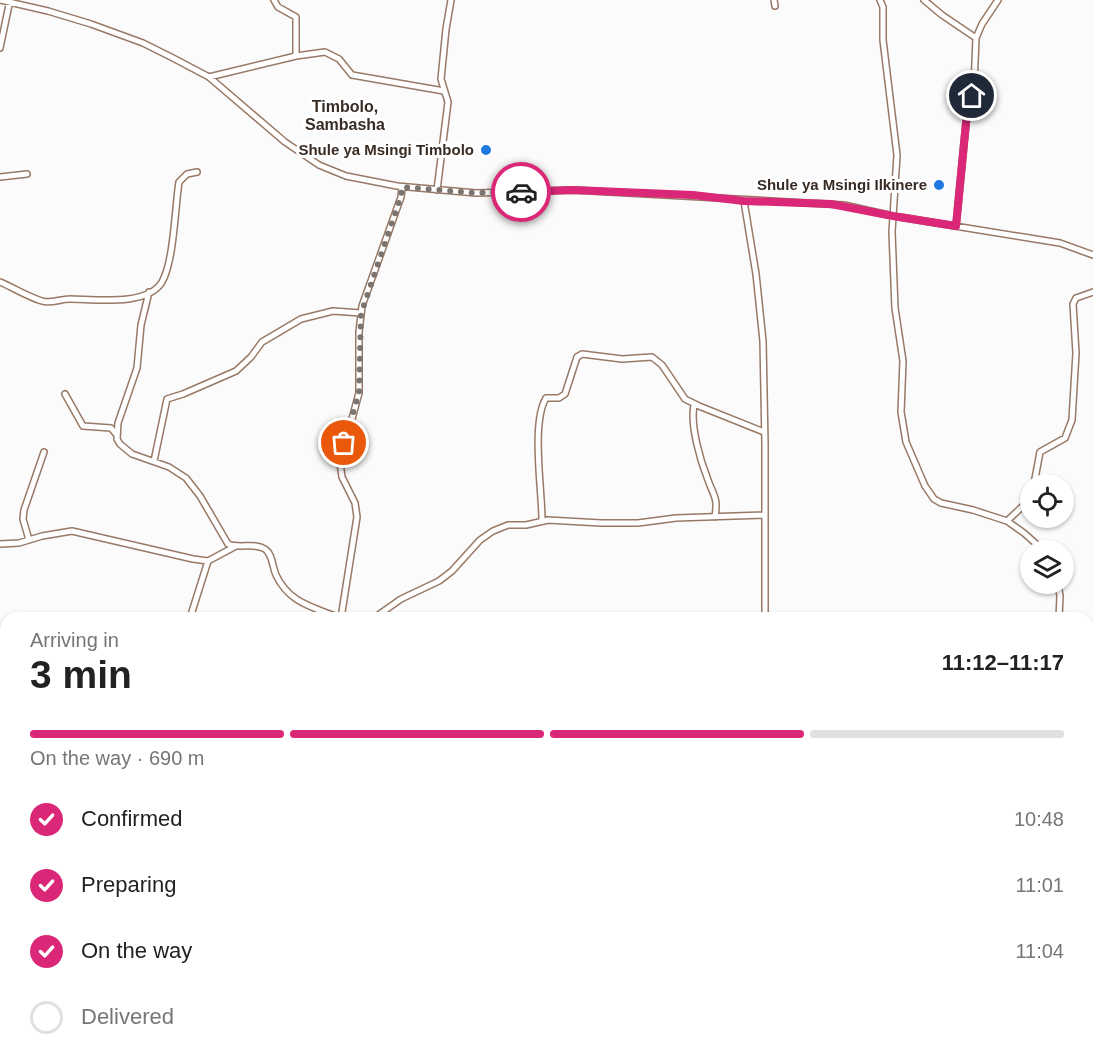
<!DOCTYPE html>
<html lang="en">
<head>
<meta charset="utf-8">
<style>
  body { margin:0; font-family:Helvetica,sans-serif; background:#f6f6f6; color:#222; height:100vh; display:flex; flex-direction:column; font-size:22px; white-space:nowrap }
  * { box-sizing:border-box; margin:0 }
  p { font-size:20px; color:#767676 }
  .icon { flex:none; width:33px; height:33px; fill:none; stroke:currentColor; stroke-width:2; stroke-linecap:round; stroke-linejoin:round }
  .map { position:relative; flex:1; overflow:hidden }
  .sheet { position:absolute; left:0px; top:612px; width:1094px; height:450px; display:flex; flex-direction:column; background:#fff; border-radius:18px 18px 0 0; box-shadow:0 2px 4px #0004 }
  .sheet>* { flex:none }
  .tools { position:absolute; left:1020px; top:474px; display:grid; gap:12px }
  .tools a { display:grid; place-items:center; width:54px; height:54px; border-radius:50%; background:#fff; box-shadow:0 2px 4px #0004; font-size:30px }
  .pin { position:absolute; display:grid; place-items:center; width:51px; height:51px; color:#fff; margin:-26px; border:3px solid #fff; border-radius:50%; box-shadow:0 2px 6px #0007 }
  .courier { position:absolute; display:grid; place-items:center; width:60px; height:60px; margin:-30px; border:4px solid #db2777; border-radius:50%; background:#fff; color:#222; box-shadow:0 2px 8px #0007 }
  .summary em { font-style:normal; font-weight:800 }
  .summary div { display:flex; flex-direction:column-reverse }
  .summary { display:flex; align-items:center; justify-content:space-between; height:102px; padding:0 30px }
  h1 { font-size:39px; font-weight:800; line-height:45px }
  .bar { display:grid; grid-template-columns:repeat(4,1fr); gap:9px 6px; align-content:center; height:72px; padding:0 30px }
  .bar i { height:8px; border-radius:4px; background:#e0e0e0 }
  .bar .active { background:#db2777 }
  .bar p { grid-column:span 4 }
  ol { padding:0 30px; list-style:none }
  li { display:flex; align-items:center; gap:18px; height:66px }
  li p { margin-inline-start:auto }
  li .icon { padding:6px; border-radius:50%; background:#db2777; color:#fff; stroke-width:4 }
  li:last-child { color:#767676 }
  li i { width:33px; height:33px; border:3px solid #e0e0e0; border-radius:50% }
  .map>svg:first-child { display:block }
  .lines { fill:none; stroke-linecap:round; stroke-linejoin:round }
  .street-casing { stroke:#977966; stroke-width:8 }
  .street { stroke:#fff; stroke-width:5 }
  .done { stroke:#7c746f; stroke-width:6; stroke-dasharray:0 10.8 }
  .route { stroke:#db2777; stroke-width:8 }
  .poi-dot { fill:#2078e1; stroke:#fff; stroke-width:2 }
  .labels { text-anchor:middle; stroke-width:6; stroke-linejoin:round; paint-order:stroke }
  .poi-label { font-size:15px; font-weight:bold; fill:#382b23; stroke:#fff; text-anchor:end }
  .neighbourhood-label { font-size:16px; font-weight:bold; fill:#382b23; stroke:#fff }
</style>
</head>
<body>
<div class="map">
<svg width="1093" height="1062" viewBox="0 0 1093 1062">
  <rect width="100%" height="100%" fill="#fbfbfb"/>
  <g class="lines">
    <defs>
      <path id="street" d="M0 0 48 11 91 24 143 43 173 58 209 77 285 142 319 165 346 176 397 186 476 193 573 190 844 205 893 216 1060 243 1093 255
        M274 0 278 7 296 17V56
        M774 0 775 6
        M880 0 883 7V40L897 155 892 232 895 308 903 361 901 412 906 442 925 486 934 499 941 503 973 510 1007 521 1024 533 1043 550
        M924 0 942 15 976 38
        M0 48 10 0
        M209 77 296 56 325 52 339 59 352 75 444 91
        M0 177 27 174
        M437 190 448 102 441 79 446 29 451 0
        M744 201 756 274 763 341 765 444V618
        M956 226 966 123 974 86 976 38 982 24 998 0
        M0 282C14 288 28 297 42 301 51 304 60 299 70 299 93 299 147 307 162 282 174 261 175 207 179 182L187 174 197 172
        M149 292 141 325 137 368 118 423 117 439 120 444 132 454 169 467 186 478 200 496 228 544C240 549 254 542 265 549 273 555 272 566 276 575 289 603 313 607 340 618
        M65 394 83 426 111 428 116 434
        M694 405C690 425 700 460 708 480 714 497 718 497 715 517
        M154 461 167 399 183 394 236 371 251 357 262 342 301 319 333 311 361 313
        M1034 484 1040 452 1065 438 1072 420 1076 353 1073 304 1076 298 1093 292
        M542 520C542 490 531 423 546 398H559L565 394 577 357 582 354 622 359 652 357 662 365 685 399 699 406 764 432
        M1007 521 1024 505 1030 496
        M29 540 23 519 24 510 44 452
        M0 544 19 543 42 536 72 531 193 559 208 561 236 546
        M1058 584 1060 596 1059 618
        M190 618 208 561
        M341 618 357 517 355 503 342 477 340 463 359 393V332L362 306 401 197 402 187
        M374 618 401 599 439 581 452 571 480 540 493 531 508 525H526L548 520 601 523H638L676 518 765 515
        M1088 723 1093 729
        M0 859 6 860
        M1088 914 1093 915
        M1088 994 1093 978
        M1088 1040 1093 1050
        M528 1056 546 1062
        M282 1062V1056
        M699 1062 700 1056"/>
    </defs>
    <use href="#street" class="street-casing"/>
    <use href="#street" class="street"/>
  </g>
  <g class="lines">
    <path class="done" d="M344 443 359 393 361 314 401 196 402 187 476 193 521 192"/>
    <path class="route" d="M521 192 573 190 693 195 744 201 831 204 893 216 956 226 966 123 972 96"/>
  </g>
  <g class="poi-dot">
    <circle cx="486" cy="150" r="6"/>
    <circle cx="939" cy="185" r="6"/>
  </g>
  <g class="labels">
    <g class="poi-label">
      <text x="474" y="155">Shule ya Msingi Timbolo</text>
      <text x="927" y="190">Shule ya Msingi Ilkinere</text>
    </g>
    <g class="neighbourhood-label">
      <text x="345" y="112">Timbolo,<tspan x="345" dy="18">Sambasha</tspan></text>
    </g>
  </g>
</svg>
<div class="tools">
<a><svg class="icon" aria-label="locate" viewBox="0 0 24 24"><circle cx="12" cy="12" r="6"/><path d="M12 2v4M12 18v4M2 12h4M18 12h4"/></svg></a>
<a><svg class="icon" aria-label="layers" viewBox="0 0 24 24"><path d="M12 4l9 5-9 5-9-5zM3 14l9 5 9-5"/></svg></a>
</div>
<div class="pin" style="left:344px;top:443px;background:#ea580c"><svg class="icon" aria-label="bag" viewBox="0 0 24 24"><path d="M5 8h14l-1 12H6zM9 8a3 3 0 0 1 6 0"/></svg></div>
<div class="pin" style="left:972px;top:96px;background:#1f2937"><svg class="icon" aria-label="home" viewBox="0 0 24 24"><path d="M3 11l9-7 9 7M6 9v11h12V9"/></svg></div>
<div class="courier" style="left:521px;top:192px"><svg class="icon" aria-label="car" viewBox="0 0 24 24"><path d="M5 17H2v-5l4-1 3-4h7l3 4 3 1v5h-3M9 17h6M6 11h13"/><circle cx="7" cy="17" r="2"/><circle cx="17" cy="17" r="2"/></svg></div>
<section class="sheet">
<div class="summary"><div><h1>3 min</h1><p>Arriving in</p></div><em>11:12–11:17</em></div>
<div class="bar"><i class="active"></i><i class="active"></i><i class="active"></i><i></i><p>On the way · 690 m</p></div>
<ol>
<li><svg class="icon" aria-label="check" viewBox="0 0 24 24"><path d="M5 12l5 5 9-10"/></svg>Confirmed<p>10:48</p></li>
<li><svg class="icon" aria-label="check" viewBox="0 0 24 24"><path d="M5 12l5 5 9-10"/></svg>Preparing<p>11:01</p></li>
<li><svg class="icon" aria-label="check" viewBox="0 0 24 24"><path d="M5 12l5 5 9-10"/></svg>On the way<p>11:04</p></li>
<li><i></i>Delivered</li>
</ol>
</section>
</div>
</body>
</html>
